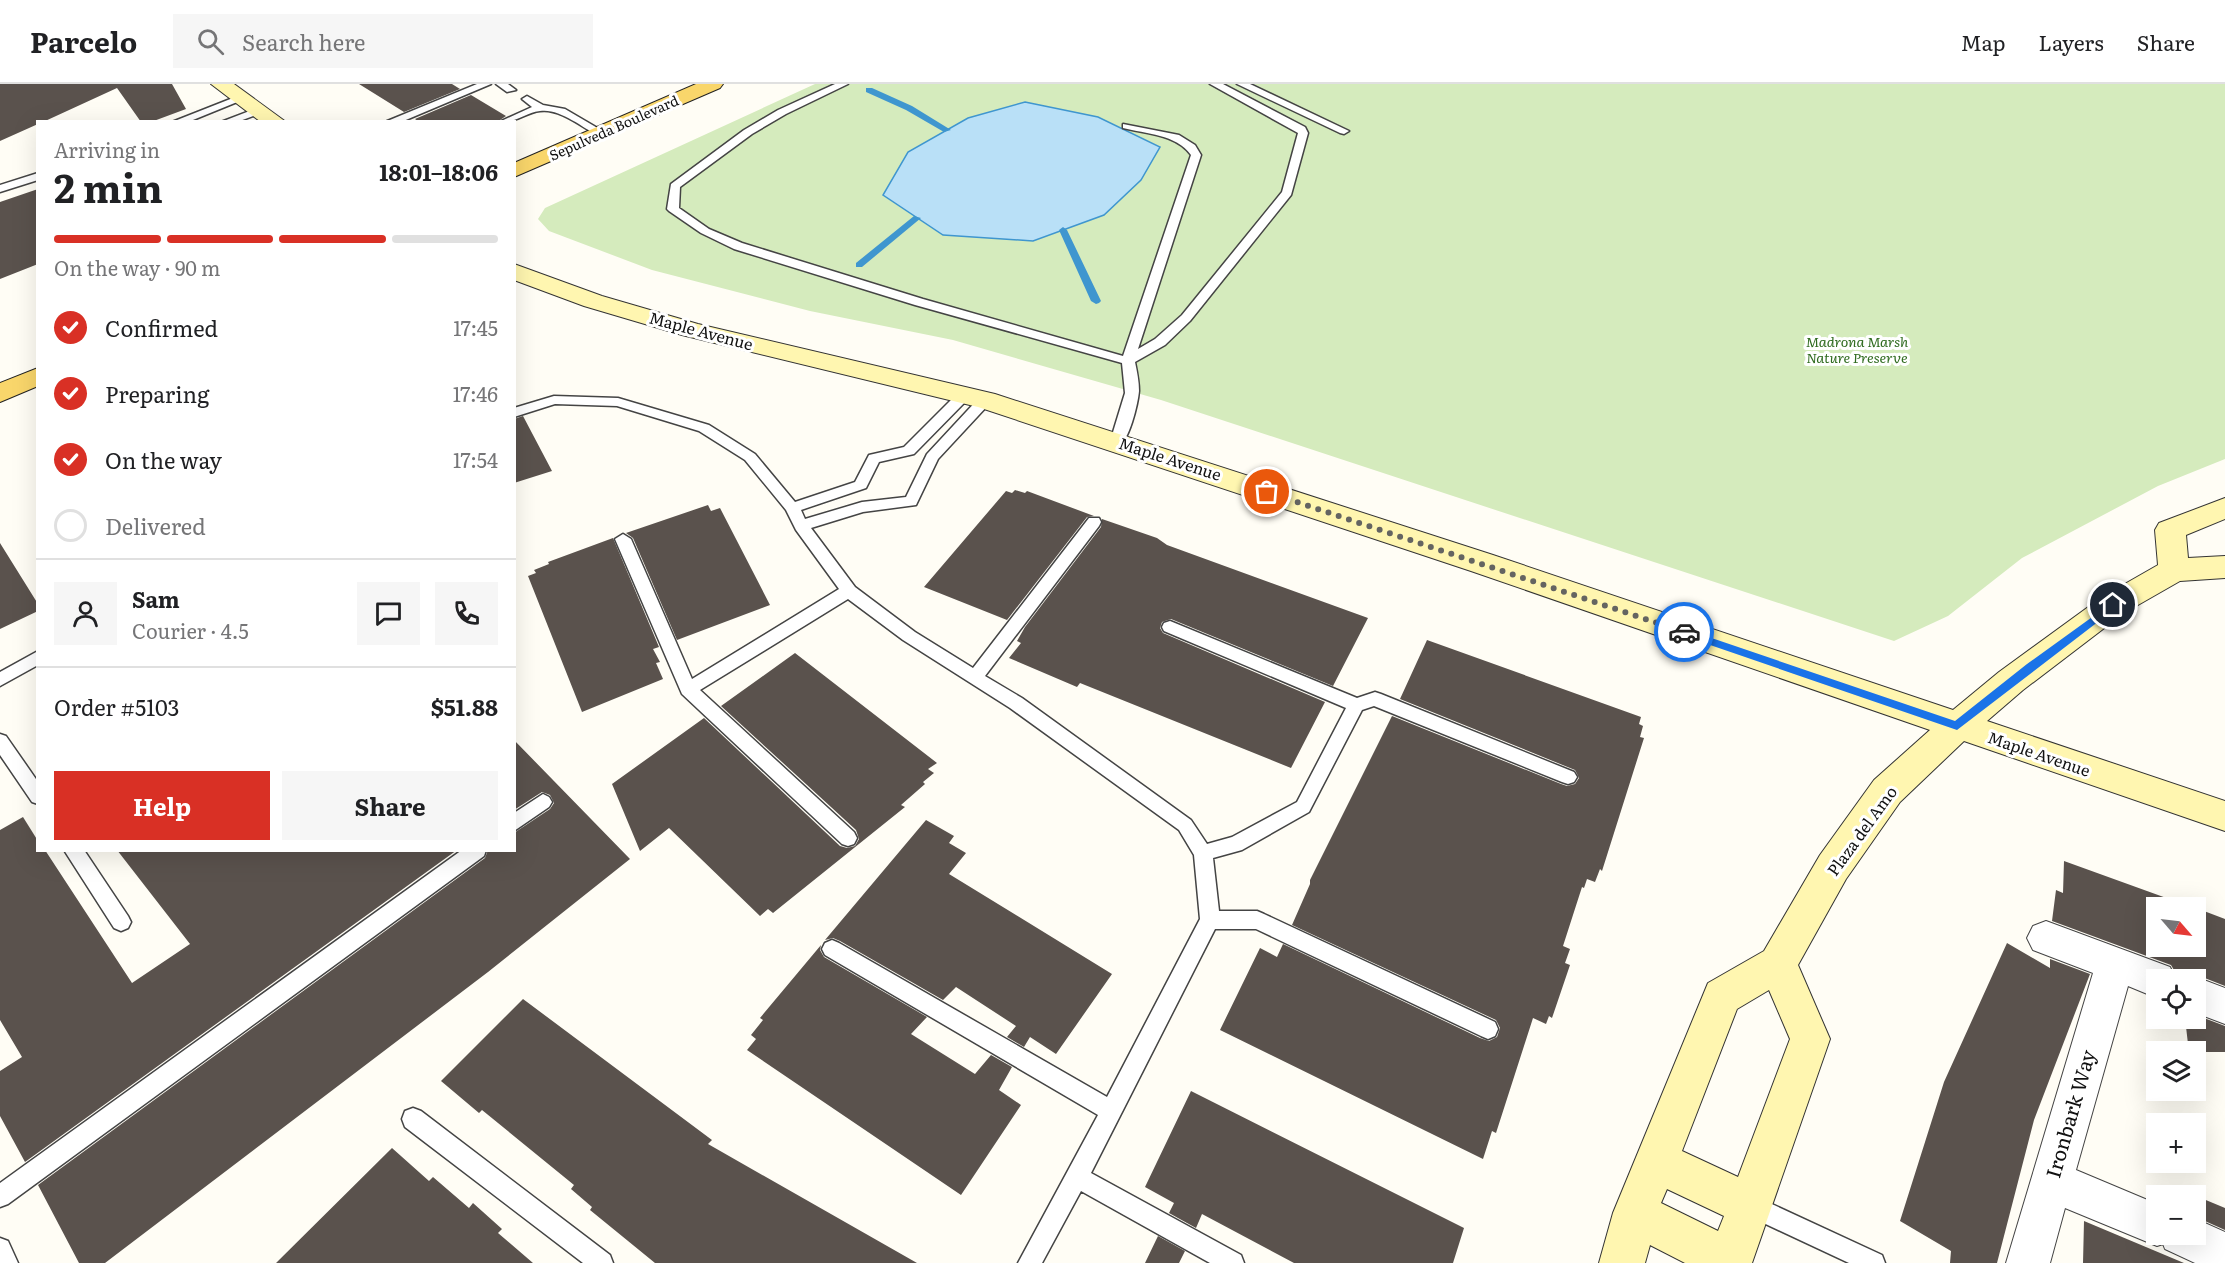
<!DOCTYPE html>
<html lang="en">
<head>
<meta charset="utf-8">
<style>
  body { margin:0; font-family:Literata,serif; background:#f6f6f6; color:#202124; height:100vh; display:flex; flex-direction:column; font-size:22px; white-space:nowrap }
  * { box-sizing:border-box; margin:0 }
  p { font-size:20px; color:#757577 }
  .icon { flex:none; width:33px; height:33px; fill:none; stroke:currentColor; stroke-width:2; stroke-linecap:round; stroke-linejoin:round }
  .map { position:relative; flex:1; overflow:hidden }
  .details { position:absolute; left:36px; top:36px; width:480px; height:732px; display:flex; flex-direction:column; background:#fff; border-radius:0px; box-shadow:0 6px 24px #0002 }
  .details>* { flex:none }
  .needle { width:39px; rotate:118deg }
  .buttons { position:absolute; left:2146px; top:813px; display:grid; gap:12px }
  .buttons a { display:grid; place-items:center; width:60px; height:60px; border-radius:0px; background:#fff; box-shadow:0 6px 24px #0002; font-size:30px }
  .pin { position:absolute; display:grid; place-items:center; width:51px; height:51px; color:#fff; margin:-26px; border:3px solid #fff; border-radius:50%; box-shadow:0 2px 6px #0007 }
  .courier { position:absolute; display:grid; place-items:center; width:60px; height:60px; margin:-30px; border:4px solid #1a73e8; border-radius:50%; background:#fff; color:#222; box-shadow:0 2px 8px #0007 }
  .head em { font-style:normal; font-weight:700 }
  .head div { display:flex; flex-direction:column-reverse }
  .head { display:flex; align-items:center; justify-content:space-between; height:102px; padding:0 18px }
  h1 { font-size:39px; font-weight:700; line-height:45px }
  .bar { display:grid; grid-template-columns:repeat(4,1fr); gap:9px 6px; align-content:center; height:72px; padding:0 18px }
  .bar i { height:8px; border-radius:4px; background:#e0e0e0 }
  .bar .active { background:#d93025 }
  .bar p { grid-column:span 4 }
  .line { display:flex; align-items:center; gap:15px; padding:0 18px; border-top:2px solid #e0e0e0 }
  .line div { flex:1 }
  .round { display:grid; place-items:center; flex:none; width:63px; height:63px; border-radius:0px; background:#f6f6f6 }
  ol { padding:0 18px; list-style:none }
  li { display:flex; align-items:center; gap:18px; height:66px }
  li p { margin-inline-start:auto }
  li .icon { padding:6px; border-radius:50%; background:#d93025; color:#fff; stroke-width:4 }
  li:last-child { color:#757577 }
  li i { width:33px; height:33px; border:3px solid #e0e0e0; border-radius:50% }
  .button { display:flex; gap:12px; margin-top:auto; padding:12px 18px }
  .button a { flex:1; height:69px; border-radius:0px; background:#d93025; color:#fff; font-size:24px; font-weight:700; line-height:69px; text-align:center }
  .button a+a { background:#f6f6f6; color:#202124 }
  header { display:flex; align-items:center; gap:36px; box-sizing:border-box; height:84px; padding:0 30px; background:#fff; border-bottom:2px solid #e0e0e0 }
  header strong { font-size:28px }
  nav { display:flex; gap:33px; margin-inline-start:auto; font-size:21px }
  .search { width:420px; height:54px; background:#f6f6f6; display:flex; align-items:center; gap:15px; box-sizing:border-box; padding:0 21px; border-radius:0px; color:#757577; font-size:22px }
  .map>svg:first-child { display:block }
  .green { fill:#d5ebbd }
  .water { fill:#b9e0f7; stroke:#3f96cf; stroke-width:1.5 }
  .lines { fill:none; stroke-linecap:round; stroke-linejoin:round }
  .stream { fill:#3f96cf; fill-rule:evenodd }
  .building { fill:#5a524d }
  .lane-casing { stroke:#444; stroke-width:3 }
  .street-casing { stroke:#444; stroke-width:2 }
  .secondary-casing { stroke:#333; stroke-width:2 }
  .primary-casing { stroke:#222; stroke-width:2 }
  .lane { fill:#fff; fill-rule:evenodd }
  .street { fill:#fff; fill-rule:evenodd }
  .secondary { fill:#fff6b0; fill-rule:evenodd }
  .primary { fill:#f9d66b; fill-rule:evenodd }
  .route { fill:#1a73e8 }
  .done { stroke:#646461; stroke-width:6; stroke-dasharray:0 10.8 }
  .labels { text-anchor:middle; stroke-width:6; stroke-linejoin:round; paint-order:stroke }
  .far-street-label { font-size:14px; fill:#111; stroke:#fff }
  .far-park-label { font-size:14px; font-style:italic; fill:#2f6b1f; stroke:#fff }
  .street-label { font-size:16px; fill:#111; stroke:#fff }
  .near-street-label { font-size:20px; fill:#111; stroke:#fff }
</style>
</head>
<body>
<header>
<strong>Parcelo</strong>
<div class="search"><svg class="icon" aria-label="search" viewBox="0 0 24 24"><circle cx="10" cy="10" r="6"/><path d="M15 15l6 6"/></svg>Search here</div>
<nav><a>Map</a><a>Layers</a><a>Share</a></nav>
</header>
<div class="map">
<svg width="2225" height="1179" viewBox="0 0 2225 1179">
  <rect width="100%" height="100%" fill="#fffdf5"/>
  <path class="green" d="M815 0H2225V375L2158 402 2022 474 1948 532 1894 557 1161 316 953 256 810 227 652 186 549 147 538 135 545 124Z"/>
  <path class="water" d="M1025 18 1098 33 1160 63 1141 96 1104 131 1033 157 943 151 883 111 908 68 968 34Z"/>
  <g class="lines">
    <path class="stream" d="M866 4H872L912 22 951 46 944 48 906 26 866 8Z
      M914 132 921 134 862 183H856V179Z
      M1063 143 1067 146 1101 217 1099 219 1096 220 1091 217 1059 146Z"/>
  </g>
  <path class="building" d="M0 0H172L186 25 151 38H141L117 4 43 38H38V40L0 57Z
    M359 0H452L460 5 404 28Z
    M471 11 506 32 497 38H419L415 35Z
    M38 105V180L0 195V118Z
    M523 332 552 387 514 399V335Z
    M1015 406 1025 409 1027 407 1094 432 1087 433 1007 536 924 503 1006 407 1012 409Z
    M708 421 711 427 720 424 770 521 677 556 633 454 626 449Z
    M1102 435 1157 454 1167 461 1368 534 1333 602 1171 535 1162 538 1160 544 1163 549 1325 618 1291 684 1080 599 1077 603 1009 574 1021 559 1017 557 1025 543 1101 443Z
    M613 454 659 563 653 565 660 578 656 579 663 595 582 628 528 492 536 489 534 486 549 480 548 478Z
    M0 459 38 520V527L0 545Z
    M1427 556 1641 633 1639 640 1643 642 1640 653 1644 654 1602 787 1600 785 1595 798 1587 795 1584 804 1582 803 1563 862 1570 865 1565 879 1570 881 1552 934 1549 932 1546 940 1533 934 1496 1049 1492 1047 1483 1075 1220 946 1260 864 1277 873 1283 860 1480 954 1489 957 1497 953 1500 944 1496 936 1292 841 1310 800V796L1392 632 1561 700 1567 702 1575 700 1579 694 1575 686 1400 615Z
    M795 569 937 679 928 685 934 689 923 698 925 700 901 721 905 723 773 829 768 825 760 832 669 744 640 767 612 700 704 634 840 762 847 764 855 762 859 755 856 746 721 622Z
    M514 656 630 775 488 888 105 1179H79L38 1101 485 774 488 766H514V749L550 725 554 719 550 711 542 708 514 726Z
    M23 733 38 757V766H45L132 899 190 860 117 766H457L25 1078 0 1032V987L22 973 0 936V746Z
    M926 736 954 752 949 759 966 769 949 790 1112 890 1056 970 1030 953 1024 963 1007 953 1016 942 956 903 943 916 840 857 833 854 825 856Z
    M2064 777 2194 824H2157V862H2196V824L2225 835V902L2197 891 2182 896V889L2174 886 2171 881 2052 837 2056 806 2063 809Z
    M2007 859 2050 884V875L2090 890 2034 1036 1997 1179H1950L1951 1167 1900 1137 1944 998Z
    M821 861 820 866 824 873 927 933 911 950 975 990 991 971 1012 983 999 1006 1021 1021 961 1111 747 966 756 955 751 951 763 936 760 934Z
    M523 915 712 1056 708 1060 917 1179H655L590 1126 592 1123 571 1105 574 1101 482 1026 479 1029 441 997Z
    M2196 931 2225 942V968H2193V962L2188 960 2185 934H2196Z
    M1191 1007 1464 1144 1453 1179H1294L1202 1130 1196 1144 1169 1129 1174 1119 1145 1103Z
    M392 1064 429 1097 433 1093 469 1124 473 1119 502 1145 498 1149 533 1179H276Z
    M2189 1109 2225 1124V1146L2196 1133V1112H2190Z
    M2084 1137 2184 1179H2083Z
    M1158 1152 1185 1167 1179 1179H1145Z"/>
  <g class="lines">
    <defs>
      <path id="lane" d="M477 0H491L401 38H385Z
        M496 0H508L516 6 507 8Z
        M835 0H848L786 30 752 50 680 103 679 124 709 145 742 159 923 215 1123 272 1191 71C1176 50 1146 50 1123 44V40L1179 51 1195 61 1201 71 1138 265 1155 255 1182 231 1282 108 1298 49 1210 0H1223L1305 43 1308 49 1291 111 1190 237 1165 261 1135 278C1137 288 1139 297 1139 307 1138 319 1129 359 1117 363L1110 358 1125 309 1122 279 915 221 734 165 701 149 669 127 667 125 671 100 744 46 778 26Z
        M1237 0H1250L1349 47 1344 50 1340 49Z
        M238 12 247 14 188 38H172Z
        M527 12 543 21 565 25 606 49 601 52 597 51C582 43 559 24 540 27 524 29 520 38 499 38L532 23 522 15Z
        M260 23 265 26 264 28 237 38H221Z
        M38 89V96L0 108V101Z
        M964 307 971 311 969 314 914 370 879 378 866 404 801 426 805 435 862 418 906 413 927 370 980 313H990L992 316 990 319 938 375 916 421 863 428 811 444 855 503 915 548 973 584 1089 434H1099L1101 438 1099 442 985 592 1022 614 1191 736 1207 760 1232 753 1297 718 1346 624 1164 547 1162 543 1164 539 1170 537 1357 614 1375 608 1381 610 1574 688 1577 693 1574 698 1568 700 1562 698 1374 622 1362 626 1309 728 1242 766 1213 774 1219 827H1257L1264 830 1495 938 1498 945 1495 952 1488 955 1481 952 1256 845H1215L1091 1089 1241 1171 1244 1179H1210L1081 1107 1042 1179H1018L1098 1031 825 871 822 865 825 859 832 856 839 859 1107 1013 1200 835 1194 771 1179 746 1010 624 903 556 848 515 700 606 854 748 857 754 854 760 848 762 842 760 682 610 615 455 623 450 631 455 692 595 839 505 796 446 786 426 745 376 699 347 617 322 555 320 514 333V324L554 312 618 314 709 341 755 370 795 418 855 398 869 371 904 363 959 308Z
        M38 567V581L0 602V588Z
        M0 650 6 652 38 698V720L32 718 0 671Z
        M543 710 549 713 552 718 549 723 514 747V729Z
        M64 766H84L128 832 131 838 128 844 121 847 114 844Z
        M462 766H486L484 772 8 1120 0 1123V1099Z
        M413 1024 421 1027 610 1171 613 1179H583L405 1043 402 1035 405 1027Z
        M1750 1110 1882 1171 1885 1179H1849L1742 1129 1739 1121 1742 1113Z
        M0 1154 8 1157 18 1179H0Z"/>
      <path id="street" d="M2046 837 2170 883 2176 896H2157V914L2128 902 2076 1086 2157 1120V1150H2196V1135L2225 1148V1179H2195L2165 1165 2163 1160 2157 1162 2065 1124 2050 1179H2006L2093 889 2033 866 2027 854 2033 842Z
        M2196 893 2225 904V940L2196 929V896H2190Z"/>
      <path id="secondary" d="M211 0H234L286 38H261Z
        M514 180 602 212 698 240 995 310 1493 471 1953 626 1999 588 2102 513 2158 481 2155 446 2159 439 2225 414V435L2186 451 2188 474 2225 472V494L2180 497 2124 529 2023 606 1987 637 2225 717V747L1964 657 1900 718 1846 795 1798 881 1830 955 1752 1179H1685L1650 1161 1645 1179H1599L1613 1129 1708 899 1764 867 1820 771 1874 696 1930 646 1471 487 978 323 682 251 584 222 514 196ZM1769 906 1790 955 1738 1093 1682 1067 1737 925ZM1667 1105 1724 1132 1718 1147 1661 1119Z"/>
      <path id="primary" d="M696 0H723L720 4 514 93V79Z
        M38 284V302L0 318V299Z"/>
    </defs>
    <use href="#lane" class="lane-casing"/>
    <use href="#street" class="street-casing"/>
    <use href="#secondary" class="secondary-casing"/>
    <use href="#primary" class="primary-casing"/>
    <use href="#lane" class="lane"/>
    <use href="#street" class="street"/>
    <use href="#secondary" class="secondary"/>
    <use href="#primary" class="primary"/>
  </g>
  <path class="route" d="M2113 518 2116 519V524L1957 646 1681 551 1679 548 1681 546H1688L1955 637 2027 580Z"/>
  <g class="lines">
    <path class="done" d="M1267 408 1684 548"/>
  </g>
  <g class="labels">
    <g class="far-street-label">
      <text transform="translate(614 44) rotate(-24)" y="5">Sepulveda Boulevard</text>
    </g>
    <g class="far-park-label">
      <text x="1857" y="263">Madrona Marsh<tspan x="1857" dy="16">Nature Preserve</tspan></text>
    </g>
    <g class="street-label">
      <text transform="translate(701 247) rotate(15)" y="6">Maple Avenue</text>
      <text transform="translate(1170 375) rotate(18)" y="6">Maple Avenue</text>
      <text transform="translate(2039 670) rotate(19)" y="6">Maple Avenue</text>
      <text transform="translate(1862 747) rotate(-54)" y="6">Plaza del Amo</text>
    </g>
    <g class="near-street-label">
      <text transform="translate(2071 1030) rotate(-74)" y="7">Ironbark Way</text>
    </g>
  </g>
</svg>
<div class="buttons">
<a><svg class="needle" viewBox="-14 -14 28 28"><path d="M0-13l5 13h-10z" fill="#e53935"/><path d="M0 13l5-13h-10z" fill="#757577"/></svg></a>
<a><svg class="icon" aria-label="locate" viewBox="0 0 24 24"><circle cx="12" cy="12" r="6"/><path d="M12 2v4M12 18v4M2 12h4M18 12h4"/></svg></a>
<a><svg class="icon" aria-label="layers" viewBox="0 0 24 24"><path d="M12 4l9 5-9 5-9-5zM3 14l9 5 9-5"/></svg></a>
<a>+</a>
<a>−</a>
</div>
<div class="pin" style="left:1267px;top:408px;background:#ea580c"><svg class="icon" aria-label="bag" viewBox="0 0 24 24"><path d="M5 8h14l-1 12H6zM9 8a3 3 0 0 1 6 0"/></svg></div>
<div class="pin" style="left:2113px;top:521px;background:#1f2937"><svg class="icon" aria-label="home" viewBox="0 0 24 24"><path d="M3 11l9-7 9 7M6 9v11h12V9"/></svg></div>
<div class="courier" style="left:1684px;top:548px"><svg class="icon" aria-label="car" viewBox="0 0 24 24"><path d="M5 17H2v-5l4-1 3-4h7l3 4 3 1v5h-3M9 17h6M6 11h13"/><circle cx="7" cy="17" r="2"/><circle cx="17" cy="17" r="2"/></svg></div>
<section class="details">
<div class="head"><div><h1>2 min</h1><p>Arriving in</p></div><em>18:01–18:06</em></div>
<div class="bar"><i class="active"></i><i class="active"></i><i class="active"></i><i></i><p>On the way · 90 m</p></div>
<ol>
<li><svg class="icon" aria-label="check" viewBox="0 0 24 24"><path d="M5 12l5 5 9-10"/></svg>Confirmed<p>17:45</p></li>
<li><svg class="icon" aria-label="check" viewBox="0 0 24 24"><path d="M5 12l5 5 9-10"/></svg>Preparing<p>17:46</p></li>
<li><svg class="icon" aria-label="check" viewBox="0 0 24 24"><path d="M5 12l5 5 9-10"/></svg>On the way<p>17:54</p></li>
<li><i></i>Delivered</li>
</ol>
<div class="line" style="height:108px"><a class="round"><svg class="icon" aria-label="person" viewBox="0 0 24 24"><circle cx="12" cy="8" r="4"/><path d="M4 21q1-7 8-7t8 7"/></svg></a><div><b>Sam</b><p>Courier · 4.5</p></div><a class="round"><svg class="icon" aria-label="chat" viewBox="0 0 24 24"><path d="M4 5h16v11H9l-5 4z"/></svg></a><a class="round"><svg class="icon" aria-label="phone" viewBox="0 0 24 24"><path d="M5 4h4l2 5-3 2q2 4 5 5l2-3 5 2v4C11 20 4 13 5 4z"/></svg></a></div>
<div class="line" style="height:78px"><div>Order #5103</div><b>$51.88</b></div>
<div class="button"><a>Help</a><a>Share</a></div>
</section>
</div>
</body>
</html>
